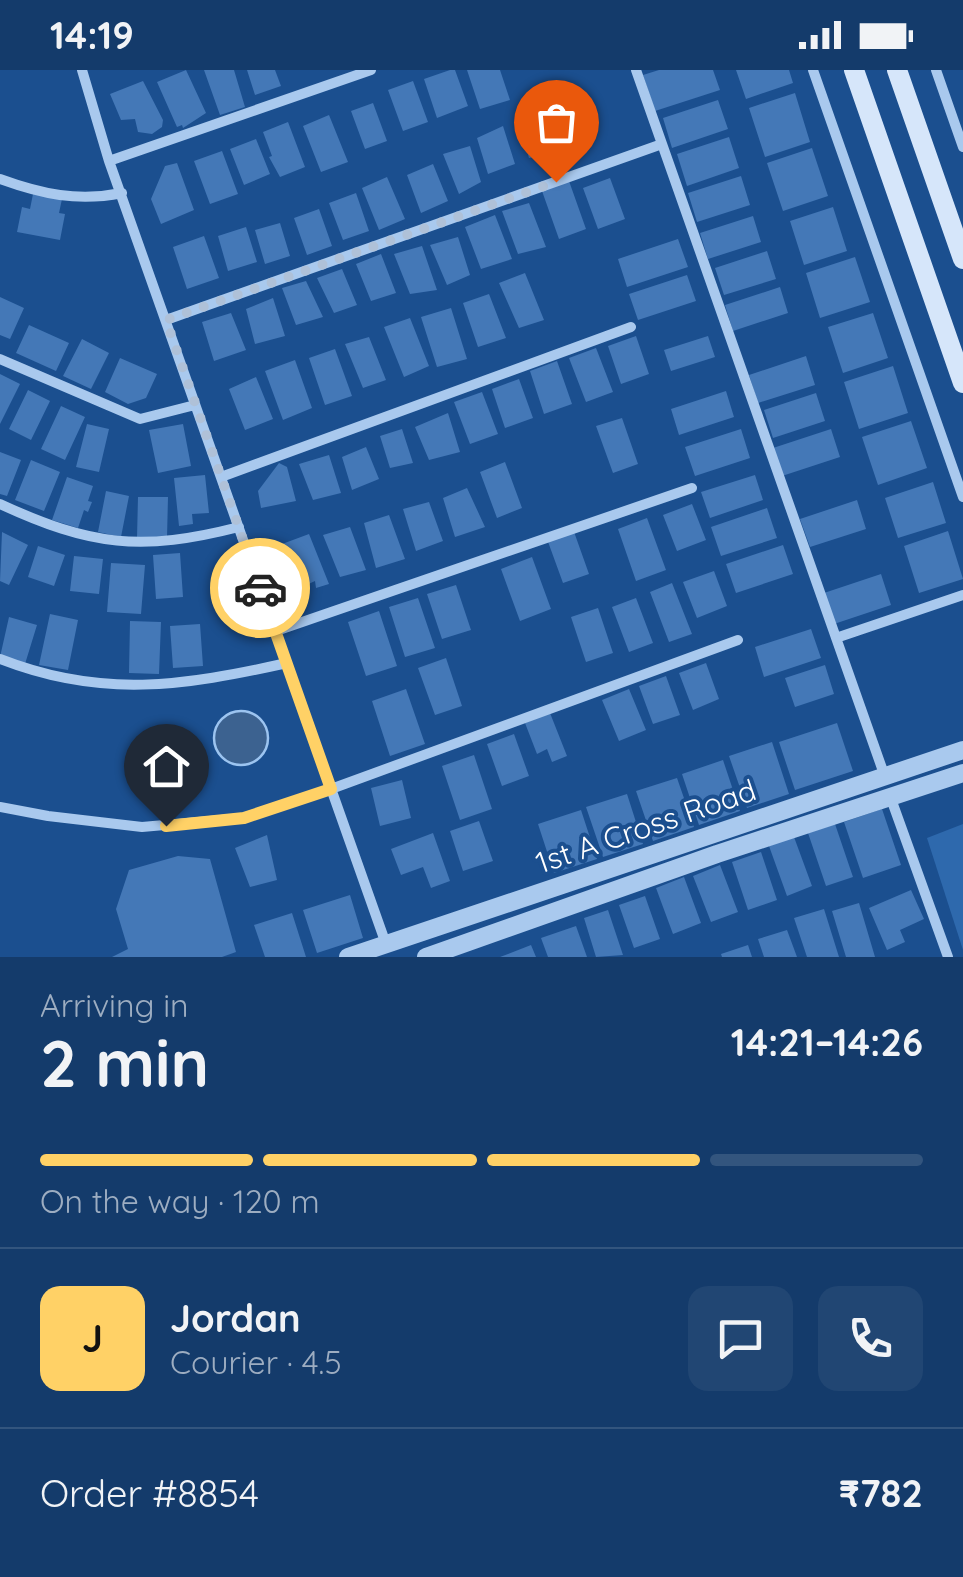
<!DOCTYPE html>
<html lang="en">
<head>
<meta charset="utf-8">
<style>
  body { margin:0; font-family:Quicksand,sans-serif; background:#214673; color:#f1f3f6; height:100vh; display:flex; flex-direction:column; font-size:38px; white-space:nowrap }
  * { box-sizing:border-box; margin:0 }
  p { font-size:32px; color:#9dadc1 }
  .icon { flex:none; width:55px; height:55px; fill:none; stroke:currentColor; stroke-width:2; stroke-linecap:round; stroke-linejoin:round }
  .map { position:relative; height:887px; overflow:hidden }
  .side { display:flex; flex-direction:column; background:#143b6b; flex:1 }
  .side>* { flex:none }
  .pin { position:absolute; display:grid; place-items:center; width:85px; height:85px; color:#fff; margin:-102px -42px; border-radius:50% 50% 50% 0; rotate:-45deg; box-shadow:0 0 10px #0007 }
  .pin .icon { rotate:45deg }
  .courier { position:absolute; display:grid; place-items:center; width:100px; height:100px; margin:-50px; border:8px solid #ffd166; border-radius:50%; background:#fff; color:#222; box-shadow:0 2px 12px #0007 }
  .head em { font-style:normal; font-weight:800 }
  .head div { display:flex; flex-direction:column-reverse }
  .head { display:flex; align-items:center; justify-content:space-between; height:170px; padding:0 40px }
  h1 { font-size:65px; font-weight:800; line-height:75px }
  .bar { display:grid; grid-template-columns:repeat(4,1fr); gap:15px 10px; align-content:center; height:120px; padding:0 40px }
  .bar i { height:12px; border-radius:8px; background:#33557e }
  .bar .active { background:#ffd166 }
  .bar p { grid-column:span 4 }
  .line { display:flex; align-items:center; gap:25px; padding:0 40px; border-top:2px solid #33557e }
  .line div { flex:1 }
  .round { display:grid; place-items:center; flex:none; width:105px; height:105px; border-radius:20px; background:#214673 }
  .status { display:flex; justify-content:space-between; align-items:center; height:70px; padding:0 50px; background:#143b6b; direction:ltr }
  .status svg { height:28px; fill:currentColor }
  .map>svg:first-child { display:block }
  .green { fill:#2e69ad }
  .water { fill:#3c6290; stroke:#9cc4f0; stroke-width:2.5 }
  .building { fill:#4478b7 }
  .lines { fill:none; stroke-linecap:round; stroke-linejoin:round }
  .minor { stroke:#a9c9ee; stroke-width:10 }
  .tertiary { stroke:#a9c9ee; stroke-width:18 }
  .secondary { stroke:#d6e6fa; stroke-width:20 }
  .done { stroke:#afc1d8; stroke-width:10; stroke-dasharray:0 18 }
  .route { stroke:#ffd166; stroke-width:12 }
  .labels { text-anchor:middle; stroke-width:8; stroke-linejoin:round; paint-order:stroke }
  .street-label { font-size:30px; fill:#fff; stroke:#1b4f8f }
</style>
</head>
<body>
<div class="status"><b>14:19</b><svg viewBox="0 0 49 12"><path d="M0 12V9h3v3zM5 12V6h3v6zM10 12V3h3v9zM15 12V0h3v12zM26 1h20v11H26zM47 4h2v5h-2z"/></svg></div>
<div class="map">
<svg width="963" height="887" viewBox="0 0 963 887">
  <rect width="100%" height="100%" fill="#1b4f8f"/>
  <path class="green" d="M963 754V880L927 768Z"/>
  <path class="water" d="M214 668a27 27 0 1 1 54 0a27 27 0 1 1-54 0Z"/>
  <path class="building" d="M186 0 206 43 183 58 182 55 177 57 157 12Z
    M204 0H234L245 37 220 45Z
    M247 0H275L281 16 255 25Z
    M450 0H455L468 36 437 48 424 9Z
    M467 0H500L510 30 480 39Z
    M659 0H713L720 20 655 41 643 5Z
    M736 0H789L793 13 746 29Z
    M143 11 163 50 162 57 152 64 138 62 135 49 121 50 110 24Z
    M413 11 428 52 403 61 388 20Z
    M795 23 810 72 765 87 749 38Z
    M718 30 728 59 672 78 663 48Z
    M373 33 387 71 365 79 351 41Z
    M329 45 348 92 321 102 303 56Z
    M543 47 554 83 529 88 519 53Z
    M288 52 305 97 280 107 269 87 272 86 263 62Z
    M503 56 515 94 488 104 477 68Z
    M729 67 739 98 687 116 677 84Z
    M256 69 270 104 244 115 230 79Z
    M470 76 481 112 459 124 443 84Z
    M812 78 828 126 783 141 767 93Z
    M222 81 238 124 210 134 194 91Z
    M177 93 194 140 161 154 151 129 165 96Z
    M433 94 448 131 421 143 407 105Z
    M741 106 750 135 697 152 688 123Z
    M387 107 405 149 379 160 362 118Z
    M610 108 625 149 598 159 583 118Z
    M569 111 586 159 559 169 542 121Z
    M356 123 369 161 343 170 329 133Z
    M33 124 62 129 59 143 65 144 60 170 17 162 22 137 30 139Z
    M529 133 546 177 518 184 502 141Z
    M833 137 847 181 804 195 790 151Z
    M319 139 332 176 307 185 294 148Z
    M495 145 512 189 481 199 465 157Z
    M753 146 761 172 708 189 700 163Z
    M280 153 290 186 265 194 255 160Z
    M246 157 257 192 228 201 218 166Z
    M204 166 219 208 187 219 173 177Z
    M458 167 470 205 447 215 430 175Z
    M678 169 688 197 627 217 618 189Z
    M422 176 437 220 410 224 394 184Z
    M767 181 776 209 724 225 715 198Z
    M381 184 396 223 371 231 356 194Z
    M855 187 870 232 820 248 806 203Z
    M342 199 357 235 334 243 317 208Z
    M525 203 544 250 519 258 499 213Z
    M687 205 696 231 638 250 629 224Z
    M306 211 323 247 296 255 282 218Z
    M780 217 788 243 733 261 725 235Z
    M489 224 506 268 478 277 463 233Z
    M0 227 24 238 10 269 0 265Z
    M273 228 285 266 255 274 246 239Z
    M451 238 467 289 437 297 421 247Z
    M231 243 246 280 214 291 202 252Z
    M873 243 888 288 843 303 828 257Z
    M410 248 429 296 404 307 384 257Z
    M29 255 69 273 56 301 16 283Z
    M636 266 649 304 621 314 608 276Z
    M708 266 715 287 671 301 664 280Z
    M369 267 386 310 363 318 345 274Z
    M82 269 109 283 91 319 63 306Z
    M596 278 613 322 586 332 569 288Z
    M335 279 352 326 325 335 309 288Z
    M806 286 815 315 758 333 749 305Z
    M120 288 157 304 146 328 128 334 105 322Z
    M295 290 312 338 283 350 265 301Z
    M557 291 572 334 544 344 530 301Z
    M893 296 908 343 859 359 844 312Z
    M0 304 20 314 0 354Z
    M256 307 273 349 245 360 229 319Z
    M519 309 533 348 505 358 492 319Z
    M28 320 50 331 31 370 9 359Z
    M726 321 734 347 679 365 671 339Z
    M482 322 498 364 470 374 454 332Z
    M816 323 825 351 773 368 764 340Z
    M61 336 85 347 65 390 41 379Z
    M448 343 460 382 429 390 415 357Z
    M622 348 638 394 613 403 596 356Z
    M911 351 927 398 878 415 862 367Z
    M87 354 109 359 99 402 76 397Z
    M183 354 191 396 158 403 149 360Z
    M402 359 413 393 390 398 380 366Z
    M741 359 750 388 695 406 685 377Z
    M831 359 840 387 782 406 773 378Z
    M366 377 379 409 352 420 342 387Z
    M0 382 21 390 7 426 0 424Z
    M329 385 341 423 313 430 299 394Z
    M31 390 60 402 44 441 15 430Z
    M505 392 522 438 497 448 480 402Z
    M279 393 287 397 296 431 261 438 258 421Z
    M205 405 209 443 192 444 193 454 179 456 174 408Z
    M755 405 763 430 710 448 701 422Z
    M67 407 93 416 88 431 92 432 88 442 84 440 78 458 52 450Z
    M933 412 946 453 898 468 885 428Z
    M467 418 485 457 455 467 443 428Z
    M106 421 129 426 121 467 98 462Z
    M138 427H168L167 468H137Z
    M857 430 866 459 810 477 800 449Z
    M429 432 443 471 416 481 403 439Z
    M692 434 706 470 677 481 663 445Z
    M767 438 777 468 721 486 711 457Z
    M389 445 405 489 376 498 364 453Z
    M647 448 666 500 636 511 618 459Z
    M350 457 366 500 340 507 323 465Z
    M573 459 589 504 563 513 547 469Z
    M948 461 963 509 919 523 904 476Z
    M2 462 28 475 9 515 0 511Z
    M309 464 329 514 316 518 315 511 302 517 295 499H286L284 491 278 490 274 477Z
    M783 475 793 504 736 523 726 494Z
    M38 476 65 485 54 516 28 507Z
    M180 483 183 527 156 529 153 485Z
    M74 486 103 489 99 524 70 521Z
    M532 487 551 539 520 551 501 499Z
    M111 493 145 495 141 544 107 542Z
    M714 501 727 536 697 548 683 512Z
    M881 504 891 535 834 554 824 523Z
    M672 513 692 564 669 572 650 522Z
    M456 515 471 560 442 569 427 524Z
    M418 528 435 578 405 587 389 537Z
    M636 528 653 573 629 582 612 537Z
    M598 538 613 583 586 592 571 547Z
    M379 541 397 596 366 606 348 552Z
    M50 544 78 550 68 600 39 595Z
    M9 547 37 555 25 594 0 587Z
    M130 551 161 552 159 604 129 603Z
    M200 554 203 596 173 598 170 556Z
    M811 559 821 588 764 607 755 577Z
    M446 588 462 636 435 645 418 598Z
    M706 593 719 629 693 640 679 603Z
    M825 595 834 624 795 637 785 608Z
    M666 606 680 645 653 654 639 616Z
    M406 619 425 674 390 686 372 631Z
    M629 619 646 660 619 671 602 630Z
    M550 643 567 686 552 692 547 679 537 684 525 653Z
    M837 653 853 701 795 720 779 672Z
    M514 664 529 706 502 716 487 674Z
    M772 672 789 724 747 738 729 686Z
    M474 685 492 739 460 750 442 696Z
    M723 690 740 741 699 755 682 704Z
    M677 708 694 757 653 771 636 721Z
    M402 710 411 748 380 756 371 718Z
    M627 724 643 774 603 787 586 737Z
    M882 739 901 795 863 808 844 752Z
    M581 740 597 789 554 803 538 754Z
    M479 751 493 791 463 801 450 761Z
    M835 754 853 807 826 816 808 763Z
    M433 763 450 811 431 818 423 797 401 805 391 779Z
    M267 765 277 810 250 817 235 778Z
    M794 767 812 816 787 826 769 776Z
    M761 782 777 830 748 840 732 792Z
    M178 786 210 789 236 882 222 887H112L128 879 116 839 129 800Z
    M720 795 738 842 711 852 693 806Z
    M684 807 701 853 673 864 656 818Z
    M911 820 924 849 900 860 905 872 887 880 869 838Z
    M350 825 363 868 317 883 303 840Z
    M645 826 660 869 634 878 619 835Z
    M859 833 875 887H846L832 841Z
    M824 839 839 887H807L794 848Z
    M608 840 623 885 596 887 584 848Z
    M292 843 306 887H265L254 855Z
    M576 856 587 887H548L541 868Z
    M787 860 797 887H764L758 869Z
    M531 875 536 887H500Z
    M748 875 752 887H722L721 884Z"/>
  <g class="lines">
    <path class="minor" d="M82 0 109 91 386 874
      M636 0 884 704
      M813 0 963 427
      M936 0 963 77
      M109 91 371 0
      M0 109C41 124 78 132 122 123
      M166 250 662 74
      M0 289 140 349 195 335
      M221 407 631 257
      M0 434C91 476 141 482 239 457
      M276 561 692 418
      M836 568 963 525
      M0 589C102 629 183 616 287 593
      M890 726 948 887
      M0 737 48 746 142 757 243 748 331 719 738 570"/>
    <path class="tertiary" d="M348 887 963 680
      M426 887 717 784 963 703"/>
    <path class="secondary" d="M854 0 963 313
      M897 0 963 189"/>
  </g>
  <g class="lines">
    <path class="done" d="M260 518 166 250 556 112"/>
    <path class="route" d="M166 756 244 748 331 719 260 518"/>
  </g>
  <g class="labels">
    <g class="street-label">
      <text transform="translate(646 757) rotate(-19)" y="10">1st A Cross Road</text>
    </g>
  </g>
</svg>
<div class="pin" style="left:556px;top:112px;background:#ea580c"><svg class="icon" aria-label="bag" viewBox="0 0 24 24"><path d="M5 8h14l-1 12H6zM9 8a3 3 0 0 1 6 0"/></svg></div>
<div class="pin" style="left:166px;top:756px;background:#1f2937"><svg class="icon" aria-label="home" viewBox="0 0 24 24"><path d="M3 11l9-7 9 7M6 9v11h12V9"/></svg></div>
<div class="courier" style="left:260px;top:518px"><svg class="icon" aria-label="car" viewBox="0 0 24 24"><path d="M5 17H2v-5l4-1 3-4h7l3 4 3 1v5h-3M9 17h6M6 11h13"/><circle cx="7" cy="17" r="2"/><circle cx="17" cy="17" r="2"/></svg></div>
</div>
<section class="side">
<div class="head"><div><h1>2 min</h1><p>Arriving in</p></div><em>14:21–14:26</em></div>
<div class="bar"><i class="active"></i><i class="active"></i><i class="active"></i><i></i><p>On the way · 120 m</p></div>
<div class="line" style="height:180px"><b class="round" style="background:#ffd166;color:#111">J</b><div><b>Jordan</b><p>Courier · 4.5</p></div><a class="round"><svg class="icon" aria-label="chat" viewBox="0 0 24 24"><path d="M4 5h16v11H9l-5 4z"/></svg></a><a class="round"><svg class="icon" aria-label="phone" viewBox="0 0 24 24"><path d="M5 4h4l2 5-3 2q2 4 5 5l2-3 5 2v4C11 20 4 13 5 4z"/></svg></a></div>
<div class="line" style="height:130px"><div>Order #8854</div><b>₹782</b></div>
</section>
</body>
</html>
